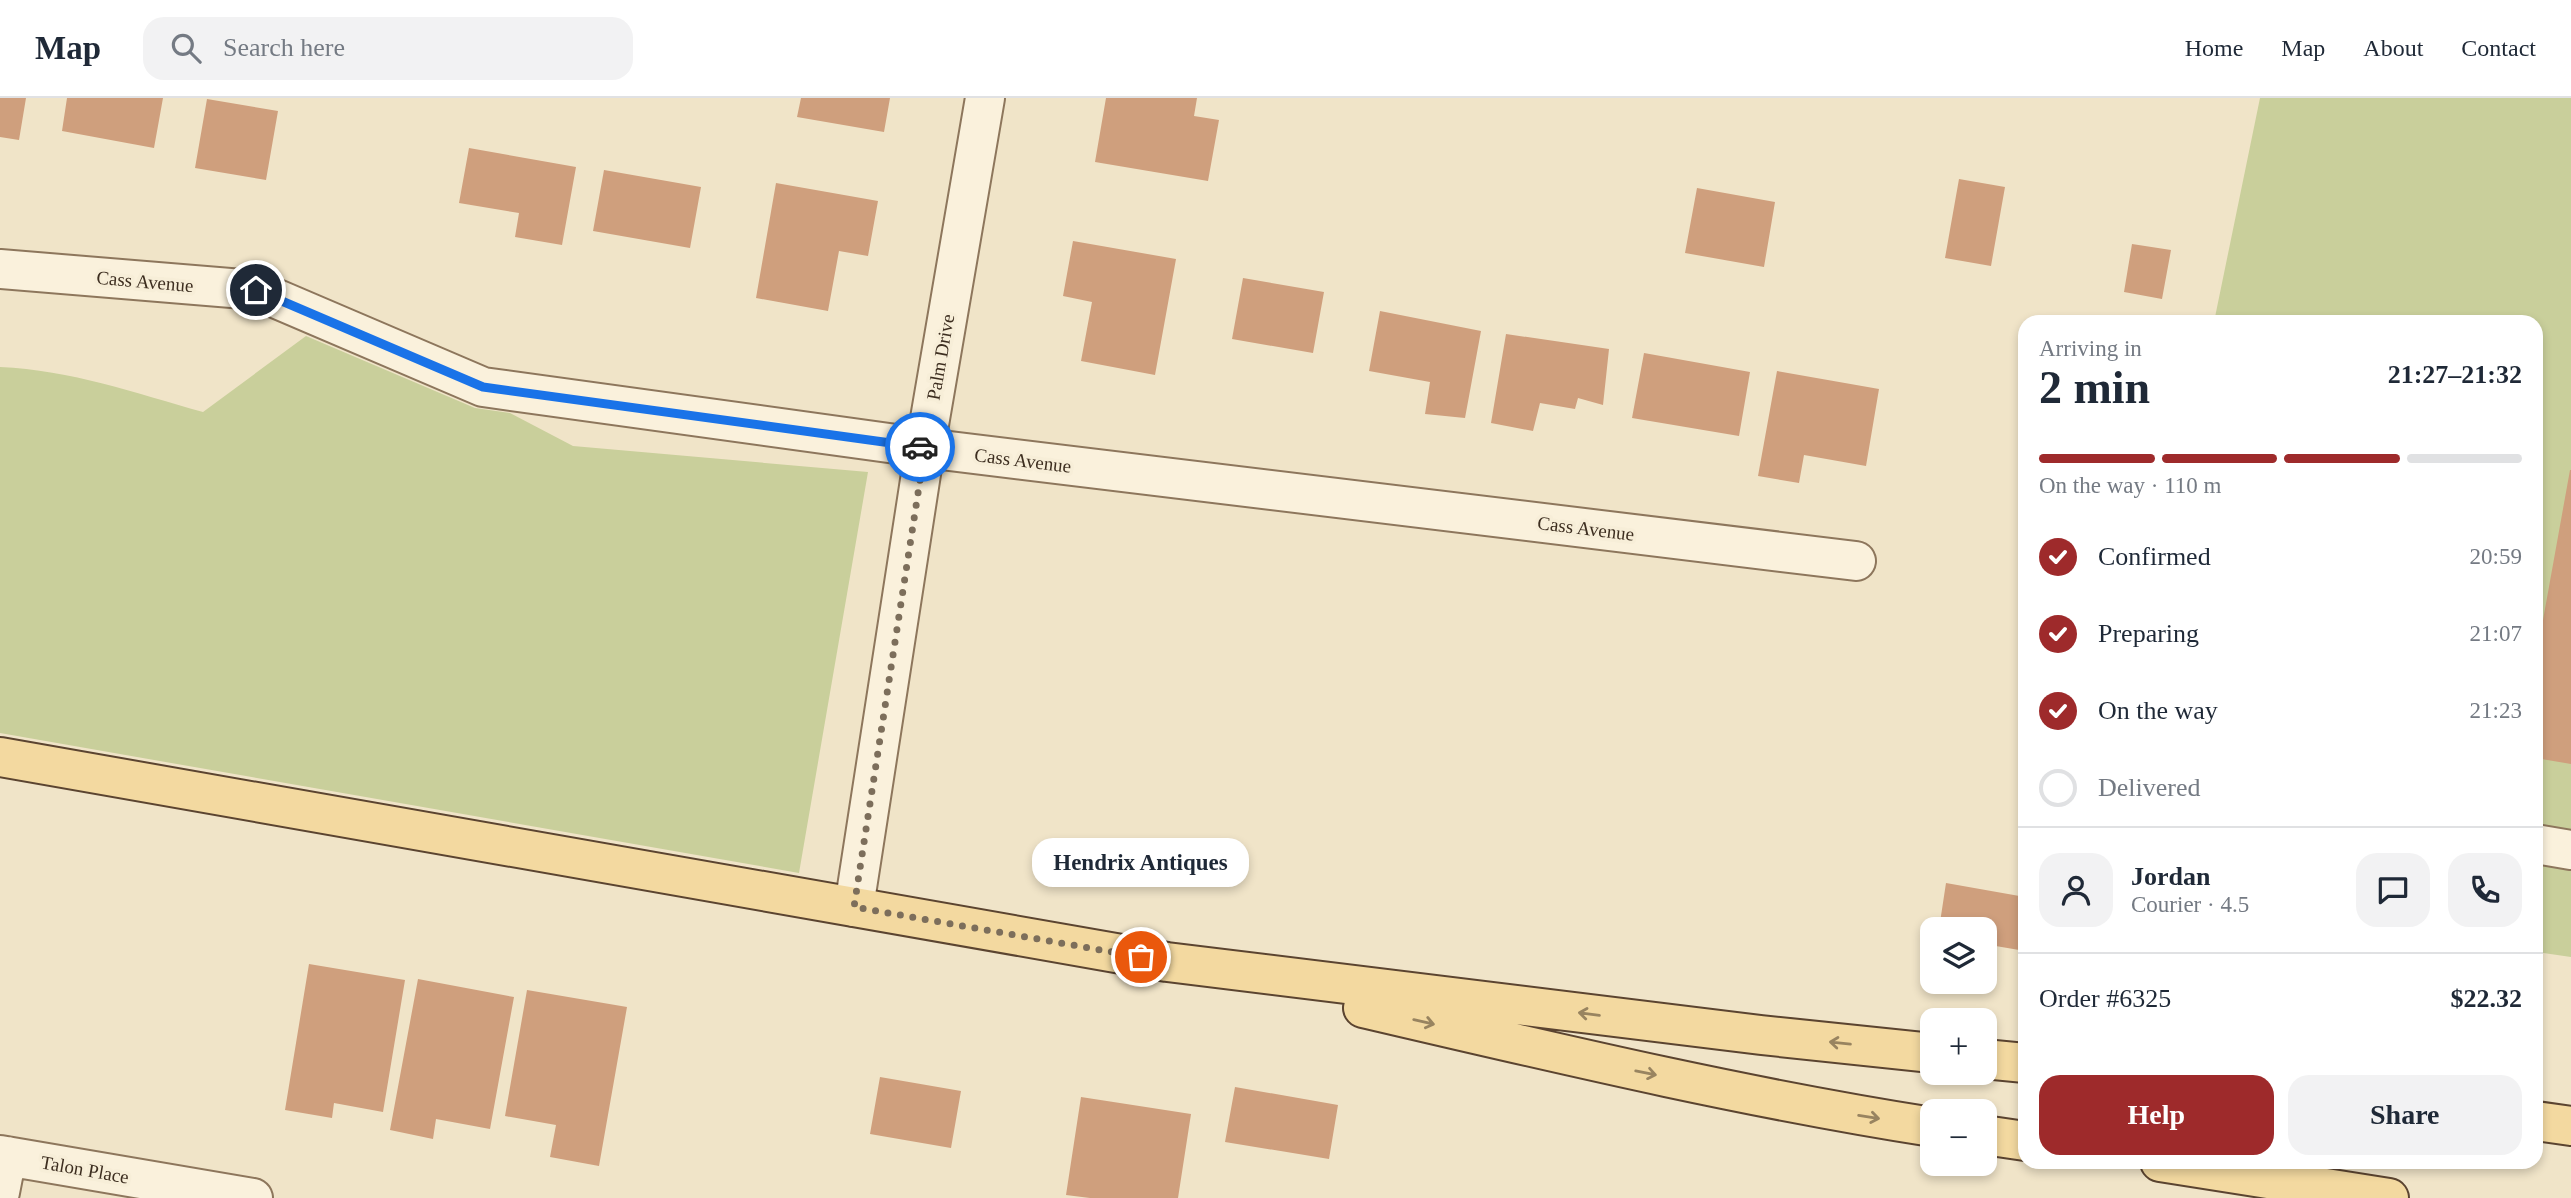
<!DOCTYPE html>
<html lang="en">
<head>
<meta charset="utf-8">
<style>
  body { margin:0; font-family:"Times New Roman",serif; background:#f2f2f3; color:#1f2937; height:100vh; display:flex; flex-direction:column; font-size:26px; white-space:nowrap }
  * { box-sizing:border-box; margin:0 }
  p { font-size:23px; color:#747a83 }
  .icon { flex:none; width:38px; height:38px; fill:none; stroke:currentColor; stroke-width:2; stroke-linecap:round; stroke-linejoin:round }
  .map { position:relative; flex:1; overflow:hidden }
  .panel { position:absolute; left:2018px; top:217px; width:525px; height:854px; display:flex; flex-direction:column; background:#fff; border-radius:21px; box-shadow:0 4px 10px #0003 }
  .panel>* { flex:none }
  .tools { position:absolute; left:1920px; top:819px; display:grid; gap:14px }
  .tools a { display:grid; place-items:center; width:77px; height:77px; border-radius:14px; background:#fff; box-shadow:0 4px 10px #0003; font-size:35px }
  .pin { position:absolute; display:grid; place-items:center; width:60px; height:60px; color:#fff; margin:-30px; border:4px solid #fff; border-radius:50%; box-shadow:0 2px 7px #0007 }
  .courier { position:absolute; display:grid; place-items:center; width:70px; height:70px; margin:-35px; border:5px solid #1a73e8; border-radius:50%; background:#fff; color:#222; box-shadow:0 2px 9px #0007 }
  .bubble { position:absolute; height:49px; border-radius:21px; background:#fff; box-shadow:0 4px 10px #0003; font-size:23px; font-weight:700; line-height:49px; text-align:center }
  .headline em { font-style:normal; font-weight:700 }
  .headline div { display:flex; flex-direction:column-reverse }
  .headline { display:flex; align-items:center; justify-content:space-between; height:119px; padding:0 21px }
  h1 { font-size:46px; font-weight:700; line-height:52px }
  .bar { display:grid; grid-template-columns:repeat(4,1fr); gap:10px 7px; align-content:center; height:84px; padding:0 21px }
  .bar i { height:9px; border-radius:5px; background:#e0e1e3 }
  .bar .active { background:#9e2a2b }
  .bar p { grid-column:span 4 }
  .line { display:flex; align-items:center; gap:18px; padding:0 21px; border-top:2px solid #e0e1e3 }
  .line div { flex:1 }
  .round { display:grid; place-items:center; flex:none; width:74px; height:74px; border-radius:21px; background:#f2f2f3 }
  ol { padding:0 21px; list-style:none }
  li { display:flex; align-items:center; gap:21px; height:77px }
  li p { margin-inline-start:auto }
  li .icon { padding:7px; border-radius:50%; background:#9e2a2b; color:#fff; stroke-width:4 }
  li:last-child { color:#747a83 }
  li i { width:38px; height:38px; border:4px solid #e0e1e3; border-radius:50% }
  .action { display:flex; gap:14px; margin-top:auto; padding:14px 21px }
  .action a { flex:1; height:80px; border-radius:21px; background:#9e2a2b; color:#fff; font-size:28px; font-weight:700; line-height:80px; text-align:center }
  .action a+a { background:#f2f2f3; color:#1f2937 }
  header { display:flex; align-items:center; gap:42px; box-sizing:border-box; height:98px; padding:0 35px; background:#fff; border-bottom:2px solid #e0e1e3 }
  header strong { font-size:33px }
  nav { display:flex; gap:38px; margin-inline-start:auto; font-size:24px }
  .search { width:490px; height:63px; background:#f2f2f3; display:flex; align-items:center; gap:18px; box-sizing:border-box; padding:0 24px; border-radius:21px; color:#747a83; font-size:26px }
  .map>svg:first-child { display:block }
  .green { fill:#c9cf9b }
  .building { fill:#cf9f7d }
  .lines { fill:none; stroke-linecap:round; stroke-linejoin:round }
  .minor-casing { stroke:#8d765c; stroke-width:42 }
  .major-casing { stroke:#5b4430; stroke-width:42 }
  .minor { stroke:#faf1dc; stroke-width:38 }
  .major { stroke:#f3d9a0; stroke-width:38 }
  .oneway { stroke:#988460 }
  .done { stroke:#7c6e5b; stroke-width:7; stroke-dasharray:0 12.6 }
  .route { stroke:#1a73e8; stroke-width:9 }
  .labels { text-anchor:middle; stroke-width:7; stroke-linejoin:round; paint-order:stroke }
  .street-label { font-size:19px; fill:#3d2e20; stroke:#f7eed8 }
</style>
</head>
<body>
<header>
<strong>Map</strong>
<div class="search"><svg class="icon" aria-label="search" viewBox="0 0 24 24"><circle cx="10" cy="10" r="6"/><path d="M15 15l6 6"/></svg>Search here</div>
<nav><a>Home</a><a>Map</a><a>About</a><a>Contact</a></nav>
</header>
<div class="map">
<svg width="2571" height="1100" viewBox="0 0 2571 1100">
  <rect width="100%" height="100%" fill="#f0e4c8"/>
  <path class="green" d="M2260 0H2571V859L2536 854V224H2214Z
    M306 238 475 310 510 315 573 348 868 374 799 775 0 635V269C71 272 135 295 203 314Z"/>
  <path class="building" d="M0 0H26L19 42 0 39Z
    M67 0H163L154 50 62 33Z
    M801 0H890L884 34 797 19Z
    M1106 0H1197L1194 18 1219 22 1208 83 1095 64Z
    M207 1 278 13 266 82 195 70Z
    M469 50 576 69 562 147 515 139 519 115 459 105Z
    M604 72 701 89 690 150 593 133Z
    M1959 81 2005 89 1991 168 1945 160Z
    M776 85 878 103 868 158 839 153 828 213 756 200Z
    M1697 90 1775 104 1764 169 1685 155Z
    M1073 143 1176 161 1155 277 1081 263 1092 204 1063 198Z
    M2132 146 2171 152 2162 201 2124 194Z
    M1243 180 1324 194 1313 255 1232 241Z
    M1380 213 1481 233 1465 320 1425 316 1430 284 1369 273Z
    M1506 236 1609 251 1603 307 1578 300 1575 311 1540 305 1533 333 1491 325Z
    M1644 255 1750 274 1739 338 1632 320Z
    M1777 273 1879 291 1866 368 1804 357 1799 385 1758 378Z
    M2570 372H2571V666L2536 660V561Z
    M1946 785 2025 799V853L1984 846V831H1939Z
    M309 866 405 882 383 1014 334 1005 332 1020 285 1012Z
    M418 881 514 899 490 1031 436 1021 433 1041 390 1032Z
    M527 892 627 909 599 1068 550 1059 556 1027 505 1018Z
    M880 979 961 993 951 1050 870 1036Z
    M1235 989 1338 1007 1329 1061 1225 1044Z
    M1081 999 1191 1016 1178 1100H1090L1066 1097Z"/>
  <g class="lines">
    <defs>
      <path id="minor" d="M0 171 256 192 483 289 925 350 1856 463
        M2536 746 2571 752
        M854 809 925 350 985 0
        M0 1057 253 1100
        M0 1094 7 1058"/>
      <path id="major" d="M0 659 1167 864 1761 937 1932 955
        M1363 910C1552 954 1740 999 1932 1029
        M1984 961 2025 965
        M2536 1023 2571 1028
        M1984 1037 2025 1043
        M2160 1064 2389 1100"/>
    </defs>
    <use href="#minor" class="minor-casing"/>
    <use href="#major" class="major-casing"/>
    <use href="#minor" class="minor"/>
    <use href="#major" class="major"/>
  </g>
  <defs><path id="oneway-shaft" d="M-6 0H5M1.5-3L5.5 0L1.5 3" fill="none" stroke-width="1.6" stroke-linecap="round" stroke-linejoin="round" transform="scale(1.75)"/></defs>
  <g class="oneway">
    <use href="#oneway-shaft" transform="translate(1589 916) rotate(-173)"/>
    <use href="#oneway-shaft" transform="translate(1424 924) rotate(13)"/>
    <use href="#oneway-shaft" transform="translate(1840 945) rotate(-174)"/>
    <use href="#oneway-shaft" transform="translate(1646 975) rotate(11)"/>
    <use href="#oneway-shaft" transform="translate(1869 1019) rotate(9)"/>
  </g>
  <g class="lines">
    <path class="done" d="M920 349 925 350 854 809 1141 859"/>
    <path class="route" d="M256 192 483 289 920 349"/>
  </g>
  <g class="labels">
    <g class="street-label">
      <text transform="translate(145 183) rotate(5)" y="7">Cass Avenue</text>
      <text transform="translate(940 259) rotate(-80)" y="7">Palm Drive</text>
      <text transform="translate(1023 362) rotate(7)" y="7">Cass Avenue</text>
      <text transform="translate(1586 430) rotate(7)" y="7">Cass Avenue</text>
      <text transform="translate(85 1071) rotate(10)" y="7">Talon Place</text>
    </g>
  </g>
</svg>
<div class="tools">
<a><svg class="icon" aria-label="layers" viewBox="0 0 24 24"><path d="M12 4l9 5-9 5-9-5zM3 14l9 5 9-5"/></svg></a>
<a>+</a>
<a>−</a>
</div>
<div class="pin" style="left:1141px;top:859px;background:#ea580c"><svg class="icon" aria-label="bag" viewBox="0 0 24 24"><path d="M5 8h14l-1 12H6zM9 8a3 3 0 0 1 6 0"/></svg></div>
<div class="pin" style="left:256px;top:192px;background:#1f2937"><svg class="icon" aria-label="home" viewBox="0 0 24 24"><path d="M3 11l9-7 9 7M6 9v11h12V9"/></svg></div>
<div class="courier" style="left:920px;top:349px"><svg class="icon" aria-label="car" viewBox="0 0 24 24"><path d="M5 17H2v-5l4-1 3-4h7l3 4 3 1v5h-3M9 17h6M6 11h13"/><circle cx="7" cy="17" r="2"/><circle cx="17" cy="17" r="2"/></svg></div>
<div class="bubble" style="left:1032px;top:740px;width:217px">Hendrix Antiques</div>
<section class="panel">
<div class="headline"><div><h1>2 min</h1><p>Arriving in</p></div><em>21:27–21:32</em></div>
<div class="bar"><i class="active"></i><i class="active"></i><i class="active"></i><i></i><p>On the way · 110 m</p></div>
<ol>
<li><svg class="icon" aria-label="check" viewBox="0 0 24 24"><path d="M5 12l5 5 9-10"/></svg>Confirmed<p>20:59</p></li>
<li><svg class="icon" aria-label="check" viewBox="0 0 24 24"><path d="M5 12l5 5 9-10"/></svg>Preparing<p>21:07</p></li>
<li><svg class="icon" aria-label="check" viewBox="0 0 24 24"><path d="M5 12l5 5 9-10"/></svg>On the way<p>21:23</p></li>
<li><i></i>Delivered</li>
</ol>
<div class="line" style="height:126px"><a class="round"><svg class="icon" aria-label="person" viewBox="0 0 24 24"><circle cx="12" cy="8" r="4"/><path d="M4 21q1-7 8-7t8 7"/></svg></a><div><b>Jordan</b><p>Courier · 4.5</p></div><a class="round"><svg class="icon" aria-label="chat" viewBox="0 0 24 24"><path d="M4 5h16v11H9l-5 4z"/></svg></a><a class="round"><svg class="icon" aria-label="phone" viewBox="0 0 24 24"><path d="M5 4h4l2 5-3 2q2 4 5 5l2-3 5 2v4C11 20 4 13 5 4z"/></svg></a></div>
<div class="line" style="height:91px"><div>Order #6325</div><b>$22.32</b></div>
<div class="action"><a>Help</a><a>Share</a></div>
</section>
</div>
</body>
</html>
